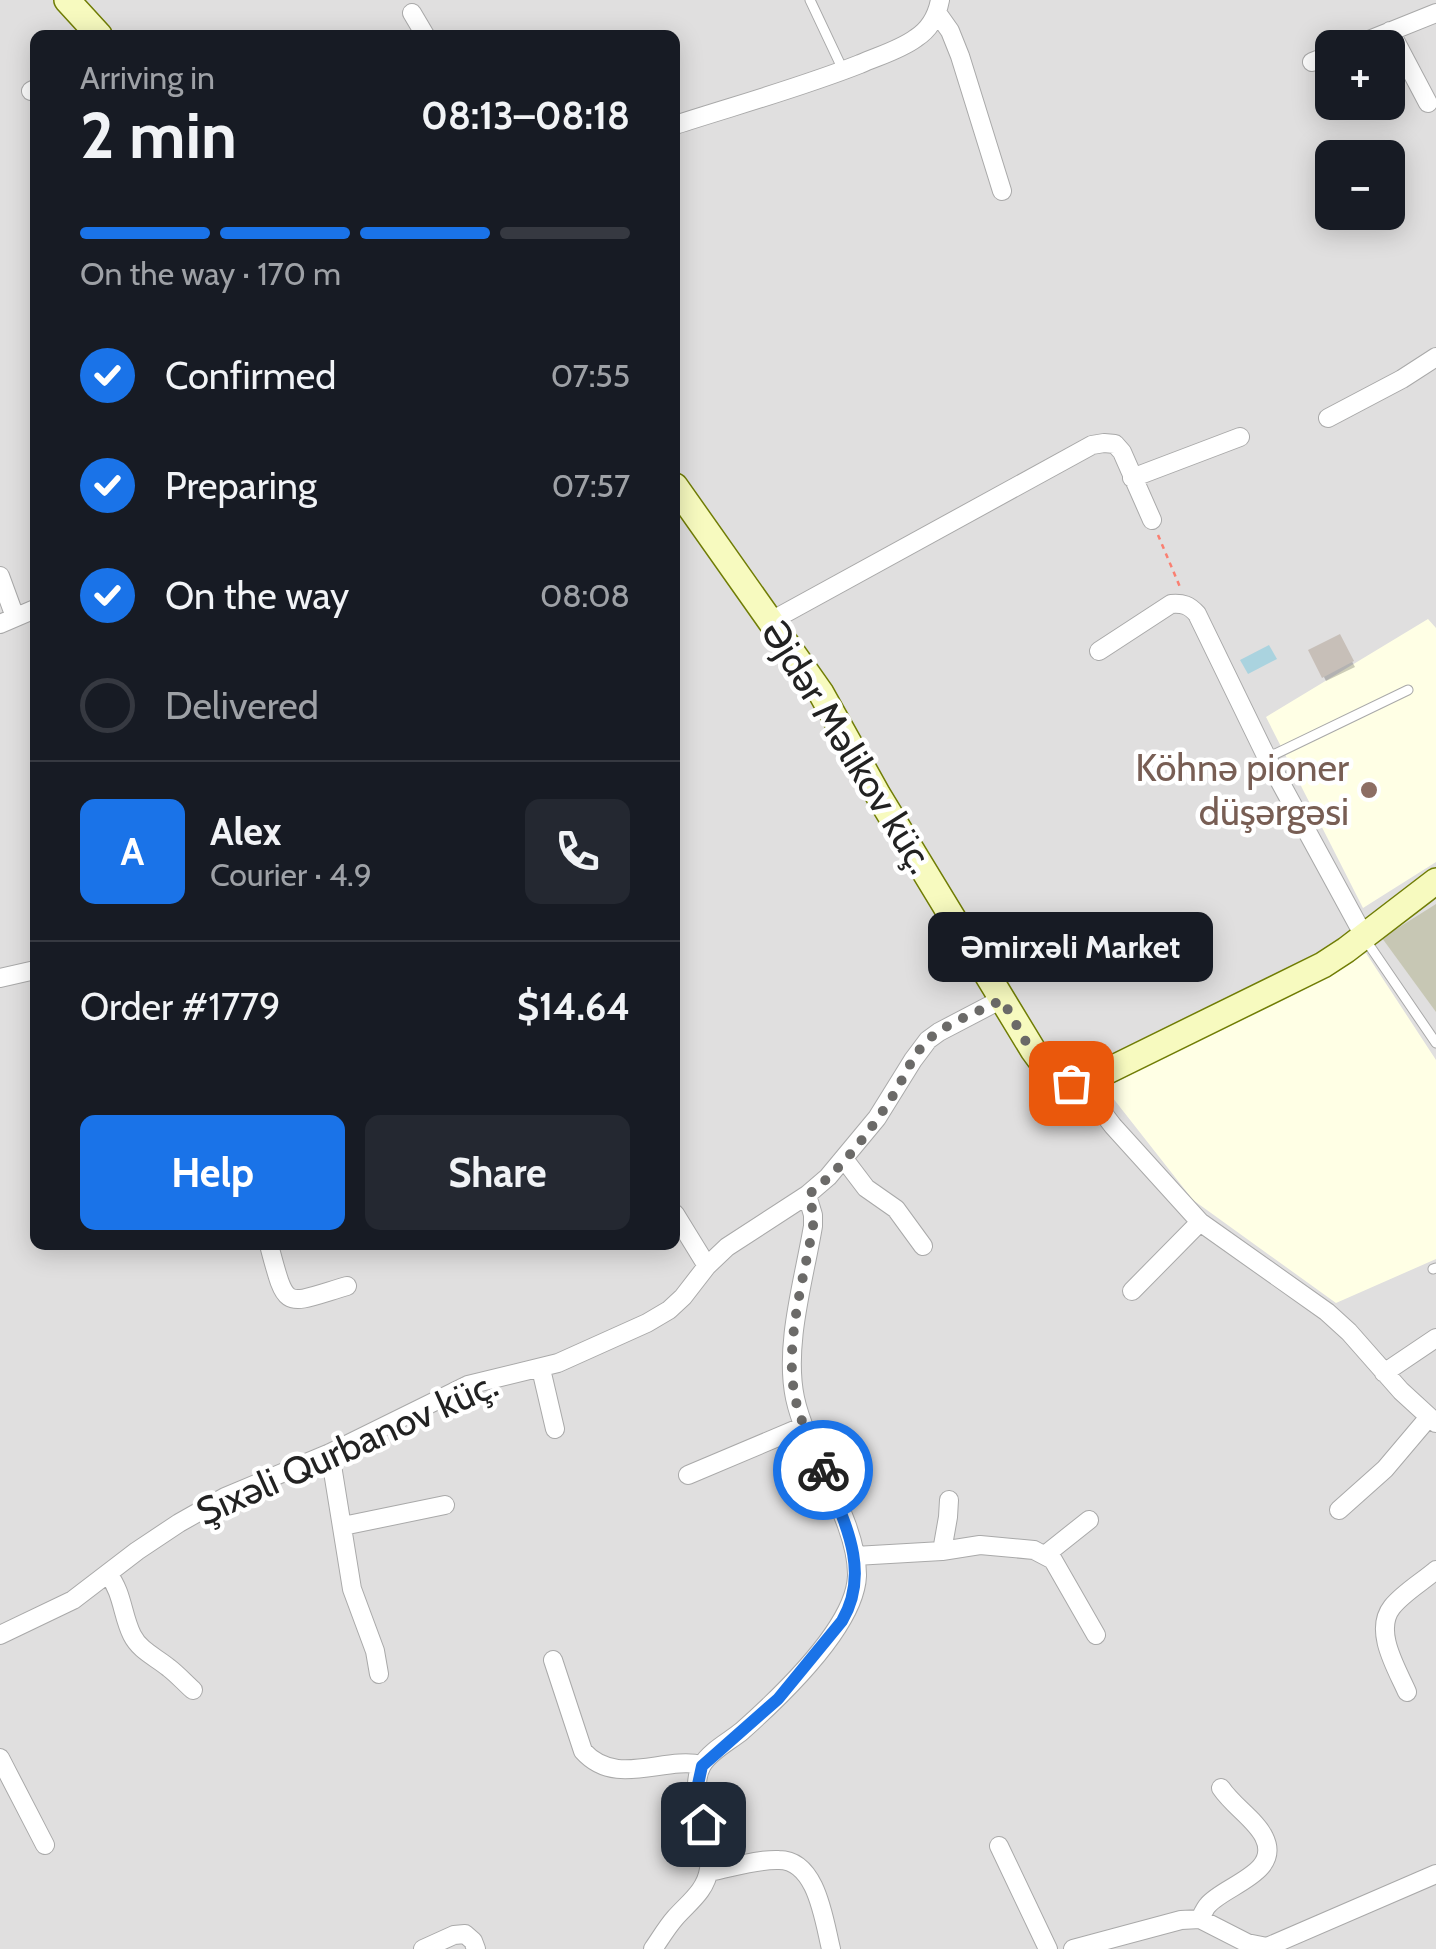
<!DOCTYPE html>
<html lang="en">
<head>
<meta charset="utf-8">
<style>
  body { margin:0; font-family:Cabin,sans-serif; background:#242831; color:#f1f3f6; height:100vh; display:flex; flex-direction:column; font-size:38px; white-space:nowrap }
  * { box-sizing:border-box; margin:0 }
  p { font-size:32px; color:#9ea1a6 }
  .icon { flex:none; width:55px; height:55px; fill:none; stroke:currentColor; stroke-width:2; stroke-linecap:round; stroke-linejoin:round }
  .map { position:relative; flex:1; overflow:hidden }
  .drawer { position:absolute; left:30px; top:30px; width:650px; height:1220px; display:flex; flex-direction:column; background:#171b24; border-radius:15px; box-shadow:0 5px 25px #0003 }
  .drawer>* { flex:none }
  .tools { position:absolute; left:1315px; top:30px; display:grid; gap:20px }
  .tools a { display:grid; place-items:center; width:90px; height:90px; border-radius:15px; background:#171b24; box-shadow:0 5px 25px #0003; font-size:50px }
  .pin { position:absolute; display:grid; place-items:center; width:85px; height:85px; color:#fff; margin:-42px; border-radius:20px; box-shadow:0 5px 15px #0006 }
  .courier { position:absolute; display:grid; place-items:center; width:100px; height:100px; margin:-50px; border:8px solid #1a73e8; border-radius:50%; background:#fff; color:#222; box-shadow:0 2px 12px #0007 }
  .bubble { position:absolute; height:70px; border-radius:15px; background:#171b24; box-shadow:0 5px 25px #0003; font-size:32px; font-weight:700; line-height:70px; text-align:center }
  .summary em { font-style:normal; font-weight:700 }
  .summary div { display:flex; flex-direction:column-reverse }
  .summary { display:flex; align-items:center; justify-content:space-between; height:170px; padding:0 50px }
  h1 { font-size:65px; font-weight:700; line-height:75px }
  .bar { display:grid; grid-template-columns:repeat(4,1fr); gap:15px 10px; align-content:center; height:120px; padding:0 50px }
  .bar i { height:12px; border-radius:8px; background:#363941 }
  .bar .on { background:#1a73e8 }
  .bar p { grid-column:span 4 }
  .line { display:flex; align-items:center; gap:25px; padding:0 50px; border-top:2px solid #363941 }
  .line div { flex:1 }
  .round { display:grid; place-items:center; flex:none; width:105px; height:105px; border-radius:15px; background:#242831 }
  ol { padding:0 50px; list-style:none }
  li { display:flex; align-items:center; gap:30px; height:110px }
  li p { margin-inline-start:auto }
  li .icon { padding:10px; border-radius:50%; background:#1a73e8; color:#fff; stroke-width:4 }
  li:last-child { color:#9ea1a6 }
  li i { width:55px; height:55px; border:5px solid #363941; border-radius:50% }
  .action { display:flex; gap:20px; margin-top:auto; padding:20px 50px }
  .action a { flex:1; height:115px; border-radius:15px; background:#1a73e8; color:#fff; font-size:40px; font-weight:700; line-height:115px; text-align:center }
  .action a+a { background:#242831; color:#f1f3f6 }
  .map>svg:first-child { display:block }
  .residential { fill:#e0dfdf; fill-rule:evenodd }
  .education { fill:#ffffe5 }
  .construction { fill:#c7c7b4 }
  .water { fill:#aad3df }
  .shadow { fill:#0003 }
  .building { fill:#c7bfb8 }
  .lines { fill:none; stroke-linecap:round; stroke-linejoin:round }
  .lane-casing { stroke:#a9a9a9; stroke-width:11 }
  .street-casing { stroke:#a9a9a9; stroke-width:20 }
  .secondary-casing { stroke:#707d05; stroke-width:28 }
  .path { stroke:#fa8072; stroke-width:2.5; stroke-dasharray:5 5; stroke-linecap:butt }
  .lane { stroke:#fff; stroke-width:9 }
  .street { stroke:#fff; stroke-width:18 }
  .secondary { stroke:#f7fabf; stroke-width:25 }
  .done { stroke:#6b6a68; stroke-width:10; stroke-dasharray:0 18 }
  .route { stroke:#1a73e8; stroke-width:12 }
  .education-dot { fill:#8d6e63; stroke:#fff; stroke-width:4 }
  .labels { text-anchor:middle; stroke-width:9; stroke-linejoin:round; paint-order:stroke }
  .street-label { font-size:38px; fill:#222; stroke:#fff }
  .education-label { font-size:38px; fill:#785e54; stroke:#fff; text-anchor:end }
</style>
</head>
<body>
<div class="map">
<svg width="1436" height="1949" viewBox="0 0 1436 1949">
  <rect width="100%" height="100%" fill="#f2efe9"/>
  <path class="residential" d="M0 0H1436V1949H0ZM35 35H675V1245H35ZM1332 48H1388V102H1332ZM1332 158H1388V212H1332Z"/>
  <path class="education" d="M1428 619 1436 628V862L1363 908 1266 717Z
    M1366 953 1436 1060V1259L1336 1303 1193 1200 1105 1088Z"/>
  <path class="construction" d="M1436 904V1012L1382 938Z"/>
  <path class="water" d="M1269 645 1277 659 1248 674 1240 660Z"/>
  <path class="shadow" d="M1339 637 1355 667 1326 681 1311 651Z"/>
  <path class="building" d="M1340 634 1354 661 1322 678 1308 650Z
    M1072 1094 1077 1109 1054 1117 1049 1102Z"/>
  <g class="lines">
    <defs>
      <path id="lane" d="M810 0 843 70
        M1267 758 1408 690
        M1365 939 1436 1043
        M1433 1269 1436 1268"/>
      <path id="street" d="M412 13 425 35
        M938 14 950 31 960 56 1002 191
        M1390 31 1428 103
        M1349 48 1436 13
        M1312 62 1332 54
        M31 91 35 89
        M675 125C737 105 799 88 860 64 878 56 900 50 916 38 930 29 937 16 940 0
        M1328 418 1402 379 1436 357
        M1132 478 1240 437
        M0 576 15 617
        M771 621 1092 445 1104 443 1115 444 1122 452 1152 520
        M0 624 35 609
        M1099 651 1171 604C1183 603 1189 605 1197 614L1267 758 1364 936
        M0 978 35 970
        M1083 1083 1093 1100 1113 1126 1200 1222 1327 1312 1349 1332 1401 1391 1436 1423
        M844 1159 866 1188 896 1209 923 1246
        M675 1214 707 1266
        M269 1245C287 1312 283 1305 347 1286
        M1132 1291 1200 1222
        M541 1369 555 1429
        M1384 1373 1436 1338
        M330 1453 352 1589 375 1651 379 1674
        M688 1475 804 1426
        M1339 1510 1385 1469 1429 1417
        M343 1526 445 1505
        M942 1551 948 1517 949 1500
        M1045 1555 1089 1520
        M855 1556 942 1551 980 1545 1034 1550 1053 1560 1096 1635
        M108 1574C123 1593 122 1615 132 1635 140 1651 156 1657 169 1668 177 1674 185 1683 193 1690
        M0 1635 73 1600 137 1551 179 1523 225 1497 330 1453 468 1385 558 1363 647 1323 669 1310 683 1297 707 1266 727 1247 807 1195 828 1177 877 1118 913 1060 928 1040 939 1032 1002 999
        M553 1660 583 1751C616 1788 663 1756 702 1765
        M1407 1692C1397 1669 1373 1631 1392 1607 1403 1593 1422 1582 1436 1570
        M0 1758 45 1845
        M999 1846 1048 1949
        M709 1872C731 1868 757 1859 779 1860 817 1860 824 1921 831 1949
        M1200 1919C1202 1915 1205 1908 1208 1905 1225 1885 1282 1873 1264 1837 1256 1820 1233 1806 1221 1788
        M423 1949 454 1935 465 1934 473 1941 476 1949
        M653 1949C660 1939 667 1927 675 1918 688 1903 706 1891 709 1869 713 1839 686 1793 702 1765 710 1751 730 1741 742 1731 779 1698 855 1627 857 1576 858 1521 807 1454 795 1398 784 1345 804 1280 813 1226V1215L807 1195
        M1073 1949 1181 1920 1200 1919 1247 1943 1267 1947 1436 1874"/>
      <path id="secondary" d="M67 0 99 35
        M675 486 821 693 878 795 1033 1050C1047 1070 1057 1083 1083 1083L1323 965 1346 950 1436 881"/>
    </defs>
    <use href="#lane" class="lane-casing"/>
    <use href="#street" class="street-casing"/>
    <use href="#secondary" class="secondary-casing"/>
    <path class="path" d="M1158 535 1180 587"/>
    <use href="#lane" class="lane"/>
    <use href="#street" class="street"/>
    <use href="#secondary" class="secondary"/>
  </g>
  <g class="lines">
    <path class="done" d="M823 1470C813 1446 800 1422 795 1397 784 1343 804 1279 813 1226L814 1215 808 1195C842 1169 871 1130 894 1094 905 1076 912 1056 927 1041 944 1024 980 1011 1002 1000 1020 1028 1036 1073 1071 1083"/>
    <path class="route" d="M703 1824 697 1789 702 1766 778 1699 842 1621C872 1570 843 1519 823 1470"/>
  </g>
  <circle class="education-dot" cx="1369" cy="790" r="10"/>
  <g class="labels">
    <g class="street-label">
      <text transform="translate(848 747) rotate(58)" y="13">Əjdər Məlikov küç.</text>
      <text transform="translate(347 1448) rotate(-24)" y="13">Şıxəli Qurbanov küç.</text>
    </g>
    <g class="education-label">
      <text x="1349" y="781">Köhnə pioner<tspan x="1349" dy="44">düşərgəsi</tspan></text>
    </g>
  </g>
</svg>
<div class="tools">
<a>+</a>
<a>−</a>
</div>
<div class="pin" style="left:1071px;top:1083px;background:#ea580c"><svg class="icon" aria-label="bag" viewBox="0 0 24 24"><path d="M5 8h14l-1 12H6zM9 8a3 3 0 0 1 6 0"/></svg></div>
<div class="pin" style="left:703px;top:1824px;background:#1f2937"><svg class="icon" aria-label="home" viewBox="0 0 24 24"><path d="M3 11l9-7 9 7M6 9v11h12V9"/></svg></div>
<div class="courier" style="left:823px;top:1470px"><svg class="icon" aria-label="bike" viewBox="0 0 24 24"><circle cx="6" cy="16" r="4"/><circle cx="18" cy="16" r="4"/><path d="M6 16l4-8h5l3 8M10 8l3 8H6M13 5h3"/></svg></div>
<div class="bubble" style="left:928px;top:912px;width:285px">Əmirxəli Market</div>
<section class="drawer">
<div class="summary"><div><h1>2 min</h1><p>Arriving in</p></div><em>08:13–08:18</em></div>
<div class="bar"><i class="on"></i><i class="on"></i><i class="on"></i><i></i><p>On the way · 170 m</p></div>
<ol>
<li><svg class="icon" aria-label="check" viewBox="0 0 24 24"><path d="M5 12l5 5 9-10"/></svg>Confirmed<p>07:55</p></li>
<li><svg class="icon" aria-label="check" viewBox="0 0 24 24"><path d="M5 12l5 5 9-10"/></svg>Preparing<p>07:57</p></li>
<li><svg class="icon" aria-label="check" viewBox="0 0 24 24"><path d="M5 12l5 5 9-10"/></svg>On the way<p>08:08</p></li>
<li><i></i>Delivered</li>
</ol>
<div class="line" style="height:180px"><b class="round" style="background:#1a73e8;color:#fff">A</b><div><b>Alex</b><p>Courier · 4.9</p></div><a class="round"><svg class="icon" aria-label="phone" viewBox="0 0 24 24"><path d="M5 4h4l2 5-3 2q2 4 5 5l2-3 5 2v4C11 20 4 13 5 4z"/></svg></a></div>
<div class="line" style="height:130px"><div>Order #1779</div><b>$14.64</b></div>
<div class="action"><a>Help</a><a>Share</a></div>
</section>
</div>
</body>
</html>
